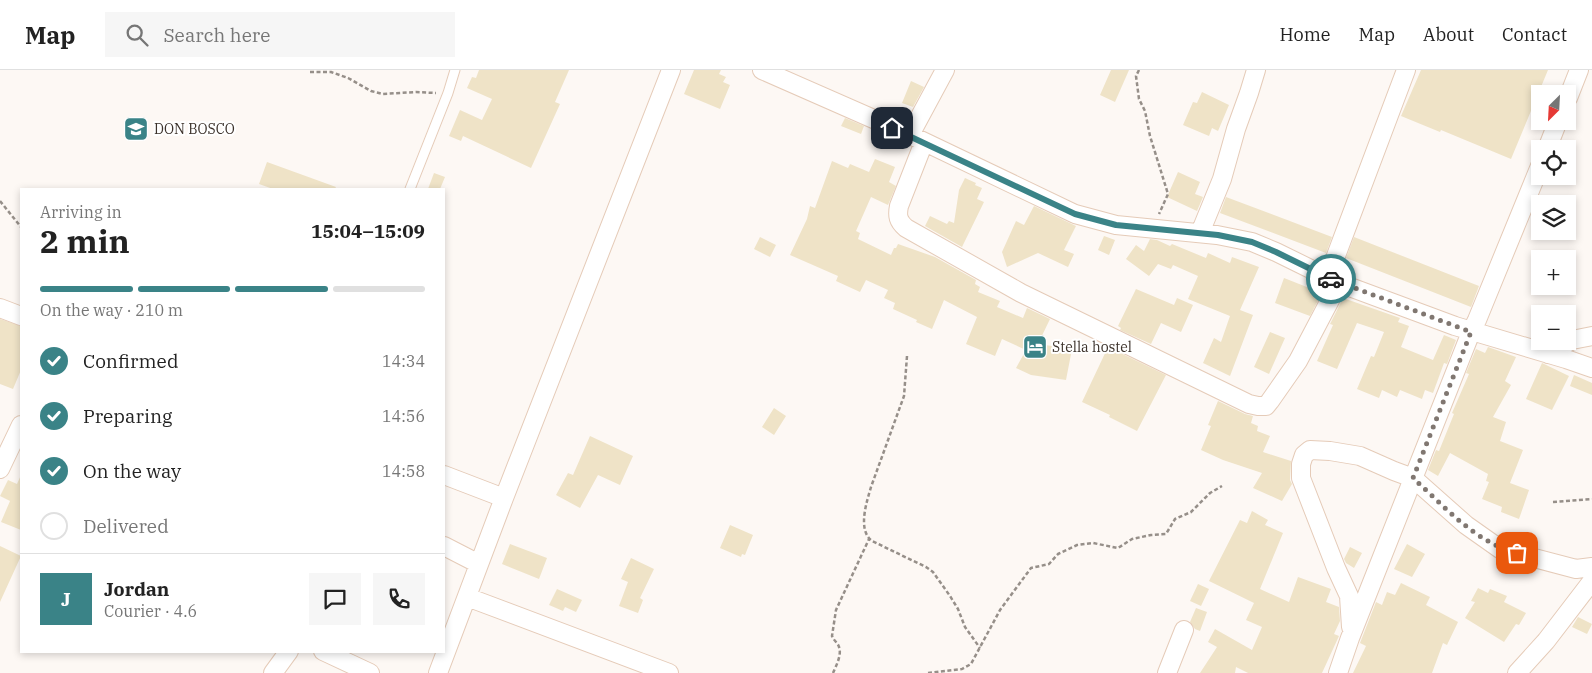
<!DOCTYPE html>
<html lang="en">
<head>
<meta charset="utf-8">
<style>
  body { margin:0; font-family:"IBM Plex Serif",serif; background:#f6f6f6; color:#222; height:100vh; display:flex; flex-direction:column; font-size:19px; white-space:nowrap }
  * { box-sizing:border-box; margin:0 }
  p { font-size:16px; color:#767676 }
  .icon { flex:none; width:28px; height:28px; fill:none; stroke:currentColor; stroke-width:2; stroke-linecap:round; stroke-linejoin:round }
  .map { position:relative; flex:1; overflow:hidden }
  .drawer { position:absolute; left:20px; top:118px; width:425px; height:465px; display:flex; flex-direction:column; background:#fff; border-radius:0px; box-shadow:0 2px 8px #0003 }
  .drawer>* { flex:none }
  .needle { width:32px; rotate:204deg }
  .fabs { position:absolute; left:1531px; top:15px; display:grid; gap:10px }
  .fabs a { display:grid; place-items:center; width:45px; height:45px; border-radius:0px; background:#fff; box-shadow:0 2px 8px #0003; font-size:25px }
  .pin { position:absolute; display:grid; place-items:center; width:42px; height:42px; color:#fff; margin:-21px; border-radius:10px; box-shadow:0 2px 8px #0006 }
  .courier { position:absolute; display:grid; place-items:center; width:50px; height:50px; margin:-25px; border:4px solid #3a8387; border-radius:50%; background:#fff; color:#222; box-shadow:0 1px 6px #0007 }
  .headline em { font-style:normal; font-weight:700 }
  .headline div { display:flex; flex-direction:column-reverse }
  .headline { display:flex; align-items:center; justify-content:space-between; height:85px; padding:0 20px }
  h1 { font-size:32px; font-weight:700; line-height:38px }
  .bar { display:grid; grid-template-columns:repeat(4,1fr); gap:8px 5px; align-content:center; height:60px; padding:0 20px }
  .bar i { height:6px; border-radius:4px; background:#e0e0e0 }
  .bar .on { background:#3a8387 }
  .bar p { grid-column:span 4 }
  .line { display:flex; align-items:center; gap:12px; padding:0 20px; border-top:1px solid #e0e0e0 }
  .line div { flex:1 }
  .round { display:grid; place-items:center; flex:none; width:52px; height:52px; border-radius:0px; background:#f6f6f6 }
  ol { padding:0 20px; list-style:none }
  li { display:flex; align-items:center; gap:15px; height:55px }
  li p { margin-inline-start:auto }
  li .icon { padding:5px; border-radius:50%; background:#3a8387; color:#fff; stroke-width:4 }
  li:last-child { color:#767676 }
  li i { width:28px; height:28px; border:2px solid #e0e0e0; border-radius:50% }
  header { display:flex; align-items:center; gap:30px; box-sizing:border-box; height:70px; padding:0 25px; background:#fff; border-bottom:1px solid #e0e0e0 }
  header strong { font-size:24px }
  nav { display:flex; gap:28px; margin-inline-start:auto; font-size:18px }
  .search { width:350px; height:45px; background:#f6f6f6; display:flex; align-items:center; gap:12px; box-sizing:border-box; padding:0 18px; border-radius:0px; color:#767676; font-size:19px }
  .map>svg:first-child { display:block }
  .building { fill:#efe3c7 }
  .lines { fill:none; stroke-linecap:round; stroke-linejoin:round }
  .service-casing { stroke:#e5cbb8; stroke-width:11 }
  .minor-casing { stroke:#e5cbb8; stroke-width:20 }
  .path { stroke:#968f89; stroke-width:2.5; stroke-dasharray:4 2.5; stroke-linecap:butt }
  .service { stroke:#fff; stroke-width:9 }
  .minor { stroke:#fff; stroke-width:18 }
  .done { stroke:#807771; stroke-width:5; stroke-dasharray:0 9 }
  .route { stroke:#3a8387; stroke-width:6 }
  .labels { text-anchor:middle; stroke-width:4; stroke-linejoin:round; paint-order:stroke }
  .poi-label { font-size:14px; fill:#3c322b; stroke:#fff; text-anchor:start }
</style>
</head>
<body>
<header>
<strong>Map</strong>
<div class="search"><svg class="icon" aria-label="search" viewBox="0 0 24 24"><circle cx="10" cy="10" r="6"/><path d="M15 15l6 6"/></svg>Search here</div>
<nav><a>Home</a><a>Map</a><a>About</a><a>Contact</a></nav>
</header>
<div class="map">
<svg width="1592" height="603" viewBox="0 0 1592 603">
  <rect width="100%" height="100%" fill="#fdf8f4"/>
  <path class="building" d="M479 0H569L555 32 560 34 531 98 463 66 461 71 449 66 460 40 482 50 492 29 467 18 472 7 476 8Z
    M694 0H721L719 4 726 7 723 12 730 15 720 39 684 24Z
    M1111 0H1129L1115 32 1100 25Z
    M1421 0H1548L1511 89 1441 60 1440 62 1401 46Z
    M911 11 924 17 913 37 902 33Z
    M1202 22 1229 35 1218 61 1212 58 1209 66 1183 55 1193 32 1197 33Z
    M845 48 864 56 861 64 841 56Z
    M875 89 895 97 889 112 896 116 888 135 871 127 856 161 860 163 858 169 891 185 894 178H896L898 174 935 187 976 210 975 214 980 217 978 222 1000 231 997 237 1023 248 1027 238 1050 249 1038 274 1072 279 1066 310 1031 305 1016 298 1026 280 1002 269 995 286 966 274 977 247 944 230 932 259 916 252 917 250 893 239 895 233 884 228 888 220 866 210 860 222 836 211 838 206 790 185 807 149 810 136 815 138 832 91 848 98 850 94 869 102Z
    M267 92 336 117 335 119H273L259 114Z
    M1178 102 1200 112 1195 124 1203 127 1197 141 1167 127Z
    M434 103 445 107 440 119H428Z
    M965 108 976 113 975 115 982 118 977 129 984 132 962 177 925 156 930 146 947 154 949 151 954 153 959 120Z
    M1226 127 1332 167 1326 183 1220 143Z
    M1034 136 1076 156 1064 180 1074 184 1068 197 1038 183 1007 197 1002 182 1016 151 1024 155Z
    M1104 166 1115 170 1109 185 1098 180Z
    M760 167 776 175 770 187 754 179Z
    M1354 167 1479 216 1471 237 1346 188Z
    M1150 169 1157 170 1170 176 1172 174 1206 188 1208 183 1230 193 1232 187 1259 197 1240 240 1253 245 1230 306 1203 293 1214 268 1221 272 1230 246 1188 229 1198 206 1173 195 1171 199 1158 194 1149 206 1126 189 1136 175 1144 181Z
    M1284 208 1322 223 1310 246 1275 233Z
    M1136 219 1174 235 1177 228 1193 235 1181 262 1161 253 1151 274 1120 260 1121 258 1118 256Z
    M1343 228 1400 248 1398 252 1409 256 1401 277 1433 290 1444 265 1456 270 1447 294 1444 293 1433 323 1425 320 1422 329 1400 320 1397 327 1382 320 1379 328 1357 319 1371 286 1374 287 1384 262 1357 253 1337 299 1317 291 1333 255 1330 254Z
    M0 249 21 256V300L13 319 0 314Z
    M1270 262 1285 268 1269 304 1254 297Z
    M1108 277 1166 305 1137 361 1109 347 1110 345 1082 332Z
    M1488 277 1516 287 1505 311 1511 315 1493 347 1506 352 1500 371 1523 380 1510 413 1529 420 1519 449 1501 442 1502 437 1482 429 1489 412 1486 411 1488 404 1450 383 1438 406 1428 400 1436 380 1439 381 1454 344 1452 343 1469 304 1466 303 1476 279 1485 283Z
    M1542 293 1569 306 1552 340 1526 329Z
    M1574 305 1592 313V325L1570 316Z
    M1218 331 1245 344 1253 346 1251 353 1258 356 1257 361 1270 366 1263 382 1291 391 1290 410 1292 414 1282 431 1253 418 1262 403 1223 390 1201 380 1211 356 1208 355Z
    M774 338 786 346 774 365 762 357Z
    M590 366 633 386 620 415 598 405 580 438 556 425 568 403 573 405Z
    M21 405V460L1 452 10 431 0 426 8 410 17 414Z
    M1252 441 1268 450 1265 455 1283 463 1260 519 1289 532 1298 507 1331 519 1326 532 1339 537 1340 551 1334 564 1339 566 1322 603H1248L1236 597 1235 603H1200L1217 577 1208 572 1215 559 1252 580 1262 557 1246 550 1254 533 1209 511 1240 450 1247 453Z
    M730 455 753 465 745 485 742 484 741 487 720 478Z
    M510 474 547 488 539 509 502 494Z
    M1407 474 1425 484 1412 507 1394 499Z
    M0 476 21 486 0 532Z
    M1350 477 1362 483 1354 498 1346 493 1344 489Z
    M631 488 654 499 640 528 643 530 638 543 619 536 628 512 621 509Z
    M1401 513 1430 527 1426 535 1458 552 1447 575 1443 573 1432 603H1353L1366 576 1360 573 1376 532 1382 535 1387 522 1395 525Z
    M1198 514 1209 519 1201 536 1190 531Z
    M1478 518 1488 523 1490 519 1507 526 1504 532 1526 543 1519 555 1516 554 1504 572 1465 548 1475 532 1471 531Z
    M557 519 582 530 576 542 565 537 563 541 549 535Z
    M1196 538 1207 542 1200 561 1195 559 1190 552Z
    M1578 547 1592 554 1587 564 1572 557Z"/>
  <g class="lines">
    <defs>
      <path id="service" d="M410 119 448 23 455 0"/>
      <path id="minor" d="M762 0 910 65 1075 144 1116 155 1217 165 1252 172 1276 182 1339 213 1455 256 1566 289 1592 298
        M1568 28 1579 0
        M910 65 945 0
        M924 72 899 136C897 146 898 151 906 158L1021 223 1249 334 1258 336H1266L1270 331 1298 291 1339 213
        M1547 79 1558 51
        M1200 163 1222 109 1236 59 1249 23 1256 0
        M1328 207 1406 0
        M0 238 21 246
        M1548 284 1572 270 1592 266
        M0 399 21 355
        M444 405 504 428
        M444 476 479 494
        M467 527 669 603
        M1351 557 1349 526 1336 498 1301 408V394L1304 385 1310 380 1330 381 1360 386 1394 401 1413 408 1466 455 1500 479 1576 499 1592 497
        M323 581 370 603
        M273 603 289 581
        M438 603 504 428 671 0
        M1167 603 1184 560
        M1338 603 1350 568 1471 262 1477 250 1540 96
        M1517 603 1546 571 1592 511"/>
    </defs>
    <use href="#service" class="service-casing"/>
    <use href="#minor" class="minor-casing"/>
    <path class="path" d="M1139 0 1136 6 1139 29 1145 41 1150 66 1168 124 1159 144
      M310 2H331L348 8 371 21 383 24 416 22 436 23
      M0 131 21 157
      M907 286 904 326 871 417C867 431 857 460 872 471L926 497 933 502 950 526 958 539 965 557 980 578
      M1553 432 1592 429
      M833 603C836 596 842 585 839 577 838 573 834 571 832 566L836 540 869 469
      M928 603 962 599 971 594 1000 540 1031 498 1049 494 1058 484 1077 475 1093 473 1118 478 1132 469 1151 465 1166 464 1175 449 1191 442 1210 423 1222 416"/>
    <use href="#service" class="service"/>
    <use href="#minor" class="minor"/>
  </g>
  <g class="lines">
    <path class="done" d="M1331 209 1471 262 1413 408C1444 436 1476 473 1517 483"/>
    <path class="route" d="M892 58 1075 144 1116 155 1218 165 1252 172 1276 182 1331 209"/>
  </g>
  <defs>
    <symbol id="school-square" viewBox="-11 -11 22 22"><rect x="-9" y="-9" width="18" height="18" rx="4" fill="#3a8387" stroke="#fff"/><path d="M0-5L7-2L0 1L-7-2ZM-4 1L0 2.5L4 1V4Q0 6-4 4Z" fill="#fff"/></symbol>
    <symbol id="hotel-square" viewBox="-11 -11 22 22"><rect x="-9" y="-9" width="18" height="18" rx="4" fill="#3a8387" stroke="#fff"/><path d="M-6-4.5h1.5V1H6V5H4.5V3h-9V5H-6ZM-4 0a1.8 1.8 0 1 1 3.6 0ZM.5 0V-2.5h3Q6-2.5 6 0Z" fill="#fff"/></symbol>
  </defs>
  <g fill-rule="evenodd">
    <use href="#school-square" x="122" y="45" width="28" height="28"/>
    <use href="#hotel-square" x="1021" y="263" width="28" height="28"/>
  </g>
  <g class="labels">
    <g class="poi-label">
      <text x="154" y="64">DON BOSCO</text>
      <text x="1052" y="282">Stella hostel</text>
    </g>
  </g>
</svg>
<div class="fabs">
<a><svg class="needle" viewBox="-14 -14 28 28"><path d="M0-13l5 13h-10z" fill="#e53935"/><path d="M0 13l5-13h-10z" fill="#767676"/></svg></a>
<a><svg class="icon" aria-label="locate" viewBox="0 0 24 24"><circle cx="12" cy="12" r="6"/><path d="M12 2v4M12 18v4M2 12h4M18 12h4"/></svg></a>
<a><svg class="icon" aria-label="layers" viewBox="0 0 24 24"><path d="M12 4l9 5-9 5-9-5zM3 14l9 5 9-5"/></svg></a>
<a>+</a>
<a>−</a>
</div>
<div class="pin" style="left:1517px;top:483px;background:#ea580c"><svg class="icon" aria-label="bag" viewBox="0 0 24 24"><path d="M5 8h14l-1 12H6zM9 8a3 3 0 0 1 6 0"/></svg></div>
<div class="pin" style="left:892px;top:58px;background:#1f2937"><svg class="icon" aria-label="home" viewBox="0 0 24 24"><path d="M3 11l9-7 9 7M6 9v11h12V9"/></svg></div>
<div class="courier" style="left:1331px;top:209px"><svg class="icon" aria-label="car" viewBox="0 0 24 24"><path d="M5 17H2v-5l4-1 3-4h7l3 4 3 1v5h-3M9 17h6M6 11h13"/><circle cx="7" cy="17" r="2"/><circle cx="17" cy="17" r="2"/></svg></div>
<section class="drawer">
<div class="headline"><div><h1>2 min</h1><p>Arriving in</p></div><em>15:04–15:09</em></div>
<div class="bar"><i class="on"></i><i class="on"></i><i class="on"></i><i></i><p>On the way · 210 m</p></div>
<ol>
<li><svg class="icon" aria-label="check" viewBox="0 0 24 24"><path d="M5 12l5 5 9-10"/></svg>Confirmed<p>14:34</p></li>
<li><svg class="icon" aria-label="check" viewBox="0 0 24 24"><path d="M5 12l5 5 9-10"/></svg>Preparing<p>14:56</p></li>
<li><svg class="icon" aria-label="check" viewBox="0 0 24 24"><path d="M5 12l5 5 9-10"/></svg>On the way<p>14:58</p></li>
<li><i></i>Delivered</li>
</ol>
<div class="line" style="height:90px"><b class="round" style="background:#3a8387;color:#fff">J</b><div><b>Jordan</b><p>Courier · 4.6</p></div><a class="round"><svg class="icon" aria-label="chat" viewBox="0 0 24 24"><path d="M4 5h16v11H9l-5 4z"/></svg></a><a class="round"><svg class="icon" aria-label="phone" viewBox="0 0 24 24"><path d="M5 4h4l2 5-3 2q2 4 5 5l2-3 5 2v4C11 20 4 13 5 4z"/></svg></a></div>
</section>
</div>
</body>
</html>
